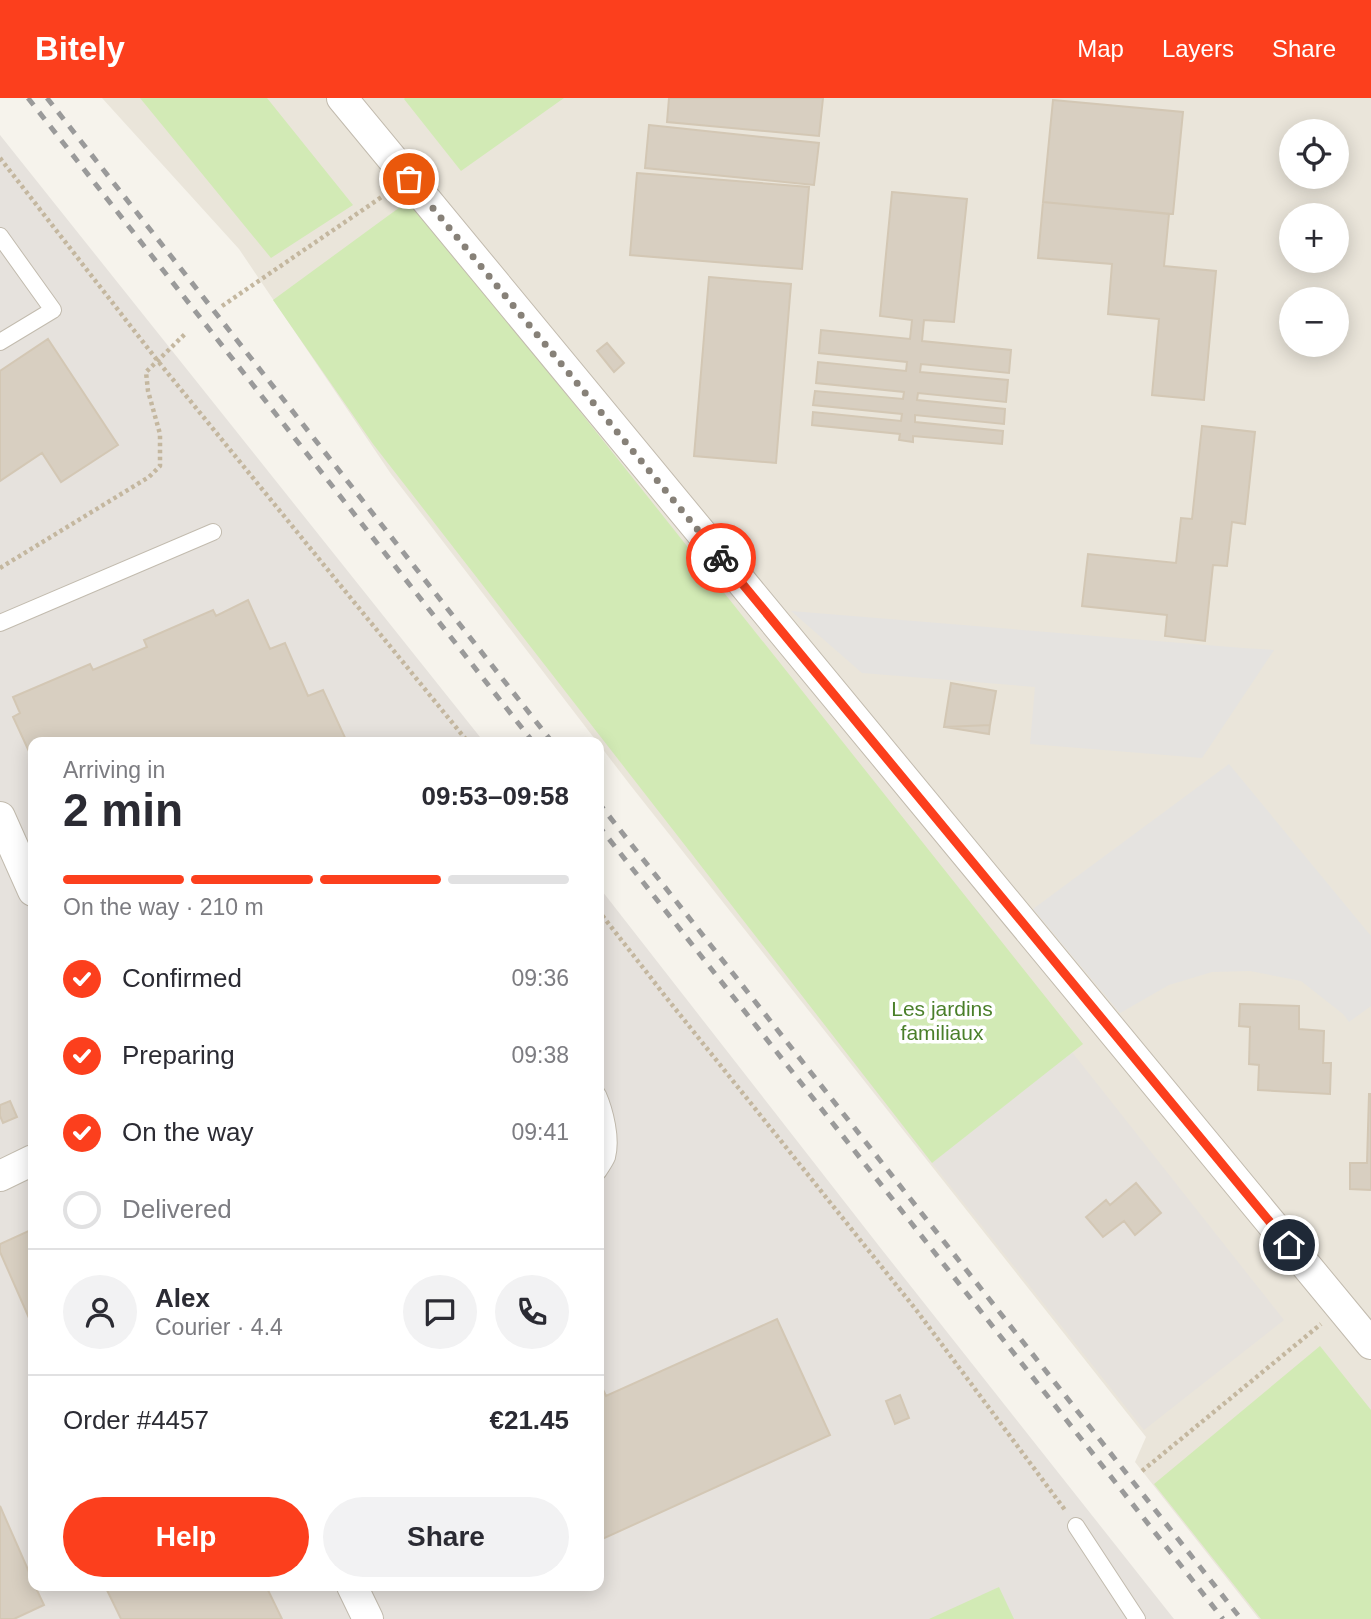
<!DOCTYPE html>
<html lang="en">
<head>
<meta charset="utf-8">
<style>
  body { margin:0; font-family:Helvetica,sans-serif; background:#f2f2f3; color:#2b2b33; height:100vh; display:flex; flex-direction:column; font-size:26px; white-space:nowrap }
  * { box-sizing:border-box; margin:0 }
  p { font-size:23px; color:#7c7c81 }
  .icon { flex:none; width:38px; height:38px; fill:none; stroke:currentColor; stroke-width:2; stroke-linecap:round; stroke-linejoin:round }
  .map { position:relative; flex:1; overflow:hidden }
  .drawer { position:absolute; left:28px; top:639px; width:576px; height:854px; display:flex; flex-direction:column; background:#fff; border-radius:14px; box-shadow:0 4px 18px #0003 }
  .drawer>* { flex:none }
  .fabs { position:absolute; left:1279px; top:21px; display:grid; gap:14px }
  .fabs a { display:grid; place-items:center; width:70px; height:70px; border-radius:50%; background:#fff; box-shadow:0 4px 18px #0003; font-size:35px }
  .pin { position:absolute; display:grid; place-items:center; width:60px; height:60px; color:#fff; margin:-30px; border:4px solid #fff; border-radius:50%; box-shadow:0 2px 7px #0007 }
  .courier { position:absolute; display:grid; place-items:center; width:70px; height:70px; margin:-35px; border:5px solid #fc3f1d; border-radius:50%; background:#fff; color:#222; box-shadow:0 2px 9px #0007 }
  .summary em { font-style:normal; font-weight:700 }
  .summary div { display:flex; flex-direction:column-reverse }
  .summary { display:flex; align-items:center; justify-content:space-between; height:119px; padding:0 35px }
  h1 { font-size:46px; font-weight:700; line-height:52px }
  .bar { display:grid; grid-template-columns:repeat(4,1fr); gap:10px 7px; align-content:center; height:84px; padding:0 35px }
  .bar i { height:9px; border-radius:5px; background:#e1e1e2 }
  .bar .active { background:#fc3f1d }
  .bar p { grid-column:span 4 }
  .line { display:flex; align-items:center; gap:18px; padding:0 35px; border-top:2px solid #e1e1e2 }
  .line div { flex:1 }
  .round { display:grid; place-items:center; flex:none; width:74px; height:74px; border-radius:37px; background:#f2f2f3 }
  ol { padding:0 35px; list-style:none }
  li { display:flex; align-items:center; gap:21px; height:77px }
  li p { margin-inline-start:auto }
  li .icon { padding:7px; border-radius:50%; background:#fc3f1d; color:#fff; stroke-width:4 }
  li:last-child { color:#7c7c81 }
  li i { width:38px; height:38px; border:4px solid #e1e1e2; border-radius:50% }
  .primary-button { display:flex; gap:14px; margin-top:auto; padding:14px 35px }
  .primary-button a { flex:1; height:80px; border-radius:42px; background:#fc3f1d; color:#fff; font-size:28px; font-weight:700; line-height:80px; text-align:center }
  .primary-button a+a { background:#f2f2f3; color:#2b2b33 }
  header { display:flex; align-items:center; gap:42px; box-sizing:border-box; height:98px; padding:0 35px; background:#fc3f1d; color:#fff }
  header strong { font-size:33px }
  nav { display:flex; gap:38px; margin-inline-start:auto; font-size:24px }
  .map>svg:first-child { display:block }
  .residential { fill:#eae5da; fill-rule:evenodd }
  .industrial { fill:#e6e2dd }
  .green { fill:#d2eab5 }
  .parking { fill:#e5e3e0 }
  .building { fill:#d8cfc1; stroke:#d3c7b4; stroke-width:2 }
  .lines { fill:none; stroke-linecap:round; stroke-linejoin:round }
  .lane-casing { stroke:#c2bbae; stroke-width:18 }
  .street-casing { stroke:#c2bbae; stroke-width:32 }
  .path { stroke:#c4b79f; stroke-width:4.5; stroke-dasharray:3.5 3.5; stroke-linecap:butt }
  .lane { stroke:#fff; stroke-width:16 }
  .street { stroke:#fff; stroke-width:30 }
  .rail { stroke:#9a9a9a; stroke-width:5; stroke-dasharray:9 9; stroke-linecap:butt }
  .done { stroke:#878178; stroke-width:7; stroke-dasharray:0 12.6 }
  .route { stroke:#fc3f1d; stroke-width:9 }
  .labels { text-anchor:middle; stroke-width:7; stroke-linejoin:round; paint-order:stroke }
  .park-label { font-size:21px; fill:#4a7f2a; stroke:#fff }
</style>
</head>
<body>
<header>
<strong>Bitely</strong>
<nav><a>Map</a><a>Layers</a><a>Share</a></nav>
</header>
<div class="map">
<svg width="1371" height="1521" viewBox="0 0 1371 1521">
  <rect width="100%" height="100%" fill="#f6f3ec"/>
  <path class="residential" d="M102 0H1371V1521H1259L1135 1364 1146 1339 631 688 391 376 239 151ZM1292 33H1337V79H1292ZM1292 117H1337V163H1292ZM1292 201H1337V247H1292Z"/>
  <path class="industrial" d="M0 37 484 644H33V1488H598L599 789 879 1148 1174 1521H0Z
    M1072 954 1284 1222 1144 1332 932 1065Z"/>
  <path class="green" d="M140 0H267L353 107 271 160Z
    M405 0H564L461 73 404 1Z
    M411 101 1083 946 932 1065 373 346 273 202Z
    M1320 1248 1371 1312V1521H1261L1154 1386Z
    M999 1489 1014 1521H929Z"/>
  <path class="parking" d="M791 513 1243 550 1274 552 1202 660 1030 646 1035 589 862 575Z
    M1229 666 1371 838V908L1349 924 1343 916 1301 883 1250 873 1212 874 1169 887 1120 915 1033 811Z"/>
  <path class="building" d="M669 0H823L819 38 667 24Z
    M1053 2 1183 14 1173 116 1043 104Z
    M649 27 819 45 814 87 645 70Z
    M637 75 809 89 802 171 630 157Z
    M892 94 967 101 954 224 924 222 922 243 1011 252 1009 275 921 266 920 274 1008 282 1006 304 918 295 917 302 1005 311 1004 326 915 317V324L1003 333 1002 346 913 338V344L899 342 900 336 812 327 813 314 901 323 902 316 813 307 815 293 903 301 904 294 816 285 818 264 906 273 907 264 819 255 821 232 910 241 912 222 880 218Z
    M1043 104 1169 116 1164 168 1216 173 1204 302 1152 297 1159 221 1108 216 1112 166 1038 160Z
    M709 179 791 186 776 365 694 358Z
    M48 241 118 347 61 384 42 355 0 383V273Z
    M607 245 624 265 614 274 597 253Z
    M1202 328 1255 334 1245 426 1232 424 1227 468 1213 467 1205 543 1165 538 1167 517 1082 508 1088 456 1176 465 1181 420 1192 421Z
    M248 502 270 551 285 545 308 598 323 592 347 644H33V662L13 619 20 615 13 599 90 566 93 572 147 549 144 542 213 512 216 518Z
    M951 585 996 593 990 627 944 629Z
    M990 627 989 636 945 629Z
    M1240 906 1299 908V931L1324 933 1323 965H1331L1330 996 1258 992 1259 967 1249 966 1250 929 1239 928Z
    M1369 996H1371V1092L1350 1091V1065H1367Z
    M10 1003 17 1019 3 1025 0 1018V1007Z
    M1136 1085 1161 1115 1135 1137 1124 1123 1103 1139 1086 1119 1106 1102 1110 1107Z
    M33 1131V1229L0 1154V1146Z
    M777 1221 830 1337 598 1443V1281L606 1298Z
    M900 1297 909 1320 895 1326 886 1303Z
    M0 1408 33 1483V1488H35L44 1507 14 1521H0Z
    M105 1488H266L282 1521H121Z"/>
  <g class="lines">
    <defs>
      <path id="lane" d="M0 138 53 212 0 244
        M0 525 213 434
        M598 997C605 1013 612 1041 607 1059 605 1064 601 1069 598 1074
        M1076 1428 1137 1521"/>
      <path id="street" d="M342 0 1371 1246
        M0 719 33 793
        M0 1078 33 1062
        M352 1488 368 1521"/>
    </defs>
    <use href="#lane" class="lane-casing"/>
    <use href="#street" class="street-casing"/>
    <path class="path" d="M0 60 157 262 468 644
      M222 208 386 96
      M0 470 149 379 160 368V336L148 293 146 274 186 235
      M598 812 669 903 917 1213 1065 1412
      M1142 1373 1321 1226"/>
    <use href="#lane" class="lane"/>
    <use href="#street" class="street"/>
    <path class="rail" d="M28 0 533 644
      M47 0 552 644
      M598 704 1241 1521
      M598 727 1223 1521"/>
  </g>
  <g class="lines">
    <path class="done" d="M409 81 721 460"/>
    <path class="route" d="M721 460 1289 1147"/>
  </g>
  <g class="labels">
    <g class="park-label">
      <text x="942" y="918">Les jardins<tspan x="942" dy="24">familiaux</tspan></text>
    </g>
  </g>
</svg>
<div class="fabs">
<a><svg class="icon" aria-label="locate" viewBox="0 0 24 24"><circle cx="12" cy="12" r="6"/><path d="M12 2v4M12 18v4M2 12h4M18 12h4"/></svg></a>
<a>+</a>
<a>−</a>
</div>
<div class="pin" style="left:409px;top:81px;background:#ea580c"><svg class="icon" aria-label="bag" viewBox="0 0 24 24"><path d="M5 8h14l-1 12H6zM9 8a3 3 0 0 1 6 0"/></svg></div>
<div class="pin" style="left:1289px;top:1147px;background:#1f2937"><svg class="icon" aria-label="home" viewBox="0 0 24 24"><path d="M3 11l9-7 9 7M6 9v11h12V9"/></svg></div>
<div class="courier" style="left:721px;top:460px"><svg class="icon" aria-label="bike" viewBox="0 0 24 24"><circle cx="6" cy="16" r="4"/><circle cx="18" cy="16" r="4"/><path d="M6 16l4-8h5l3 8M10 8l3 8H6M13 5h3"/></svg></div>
<section class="drawer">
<div class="summary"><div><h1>2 min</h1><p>Arriving in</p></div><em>09:53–09:58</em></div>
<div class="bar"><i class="active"></i><i class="active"></i><i class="active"></i><i></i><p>On the way · 210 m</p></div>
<ol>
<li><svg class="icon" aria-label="check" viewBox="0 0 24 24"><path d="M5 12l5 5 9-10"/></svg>Confirmed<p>09:36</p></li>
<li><svg class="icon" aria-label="check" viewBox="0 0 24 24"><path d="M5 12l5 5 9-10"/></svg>Preparing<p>09:38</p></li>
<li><svg class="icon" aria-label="check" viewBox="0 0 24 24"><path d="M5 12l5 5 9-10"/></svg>On the way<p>09:41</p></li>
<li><i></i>Delivered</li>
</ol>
<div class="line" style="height:126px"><a class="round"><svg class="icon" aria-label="person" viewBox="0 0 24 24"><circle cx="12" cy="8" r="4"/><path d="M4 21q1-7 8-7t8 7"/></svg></a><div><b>Alex</b><p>Courier · 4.4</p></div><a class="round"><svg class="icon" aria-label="chat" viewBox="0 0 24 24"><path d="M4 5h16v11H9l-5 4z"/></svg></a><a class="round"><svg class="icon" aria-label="phone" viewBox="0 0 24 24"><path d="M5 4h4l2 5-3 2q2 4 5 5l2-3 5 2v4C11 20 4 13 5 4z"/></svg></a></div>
<div class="line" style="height:91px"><div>Order #4457</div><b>€21.45</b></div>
<div class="primary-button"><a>Help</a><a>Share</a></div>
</section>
</div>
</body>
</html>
